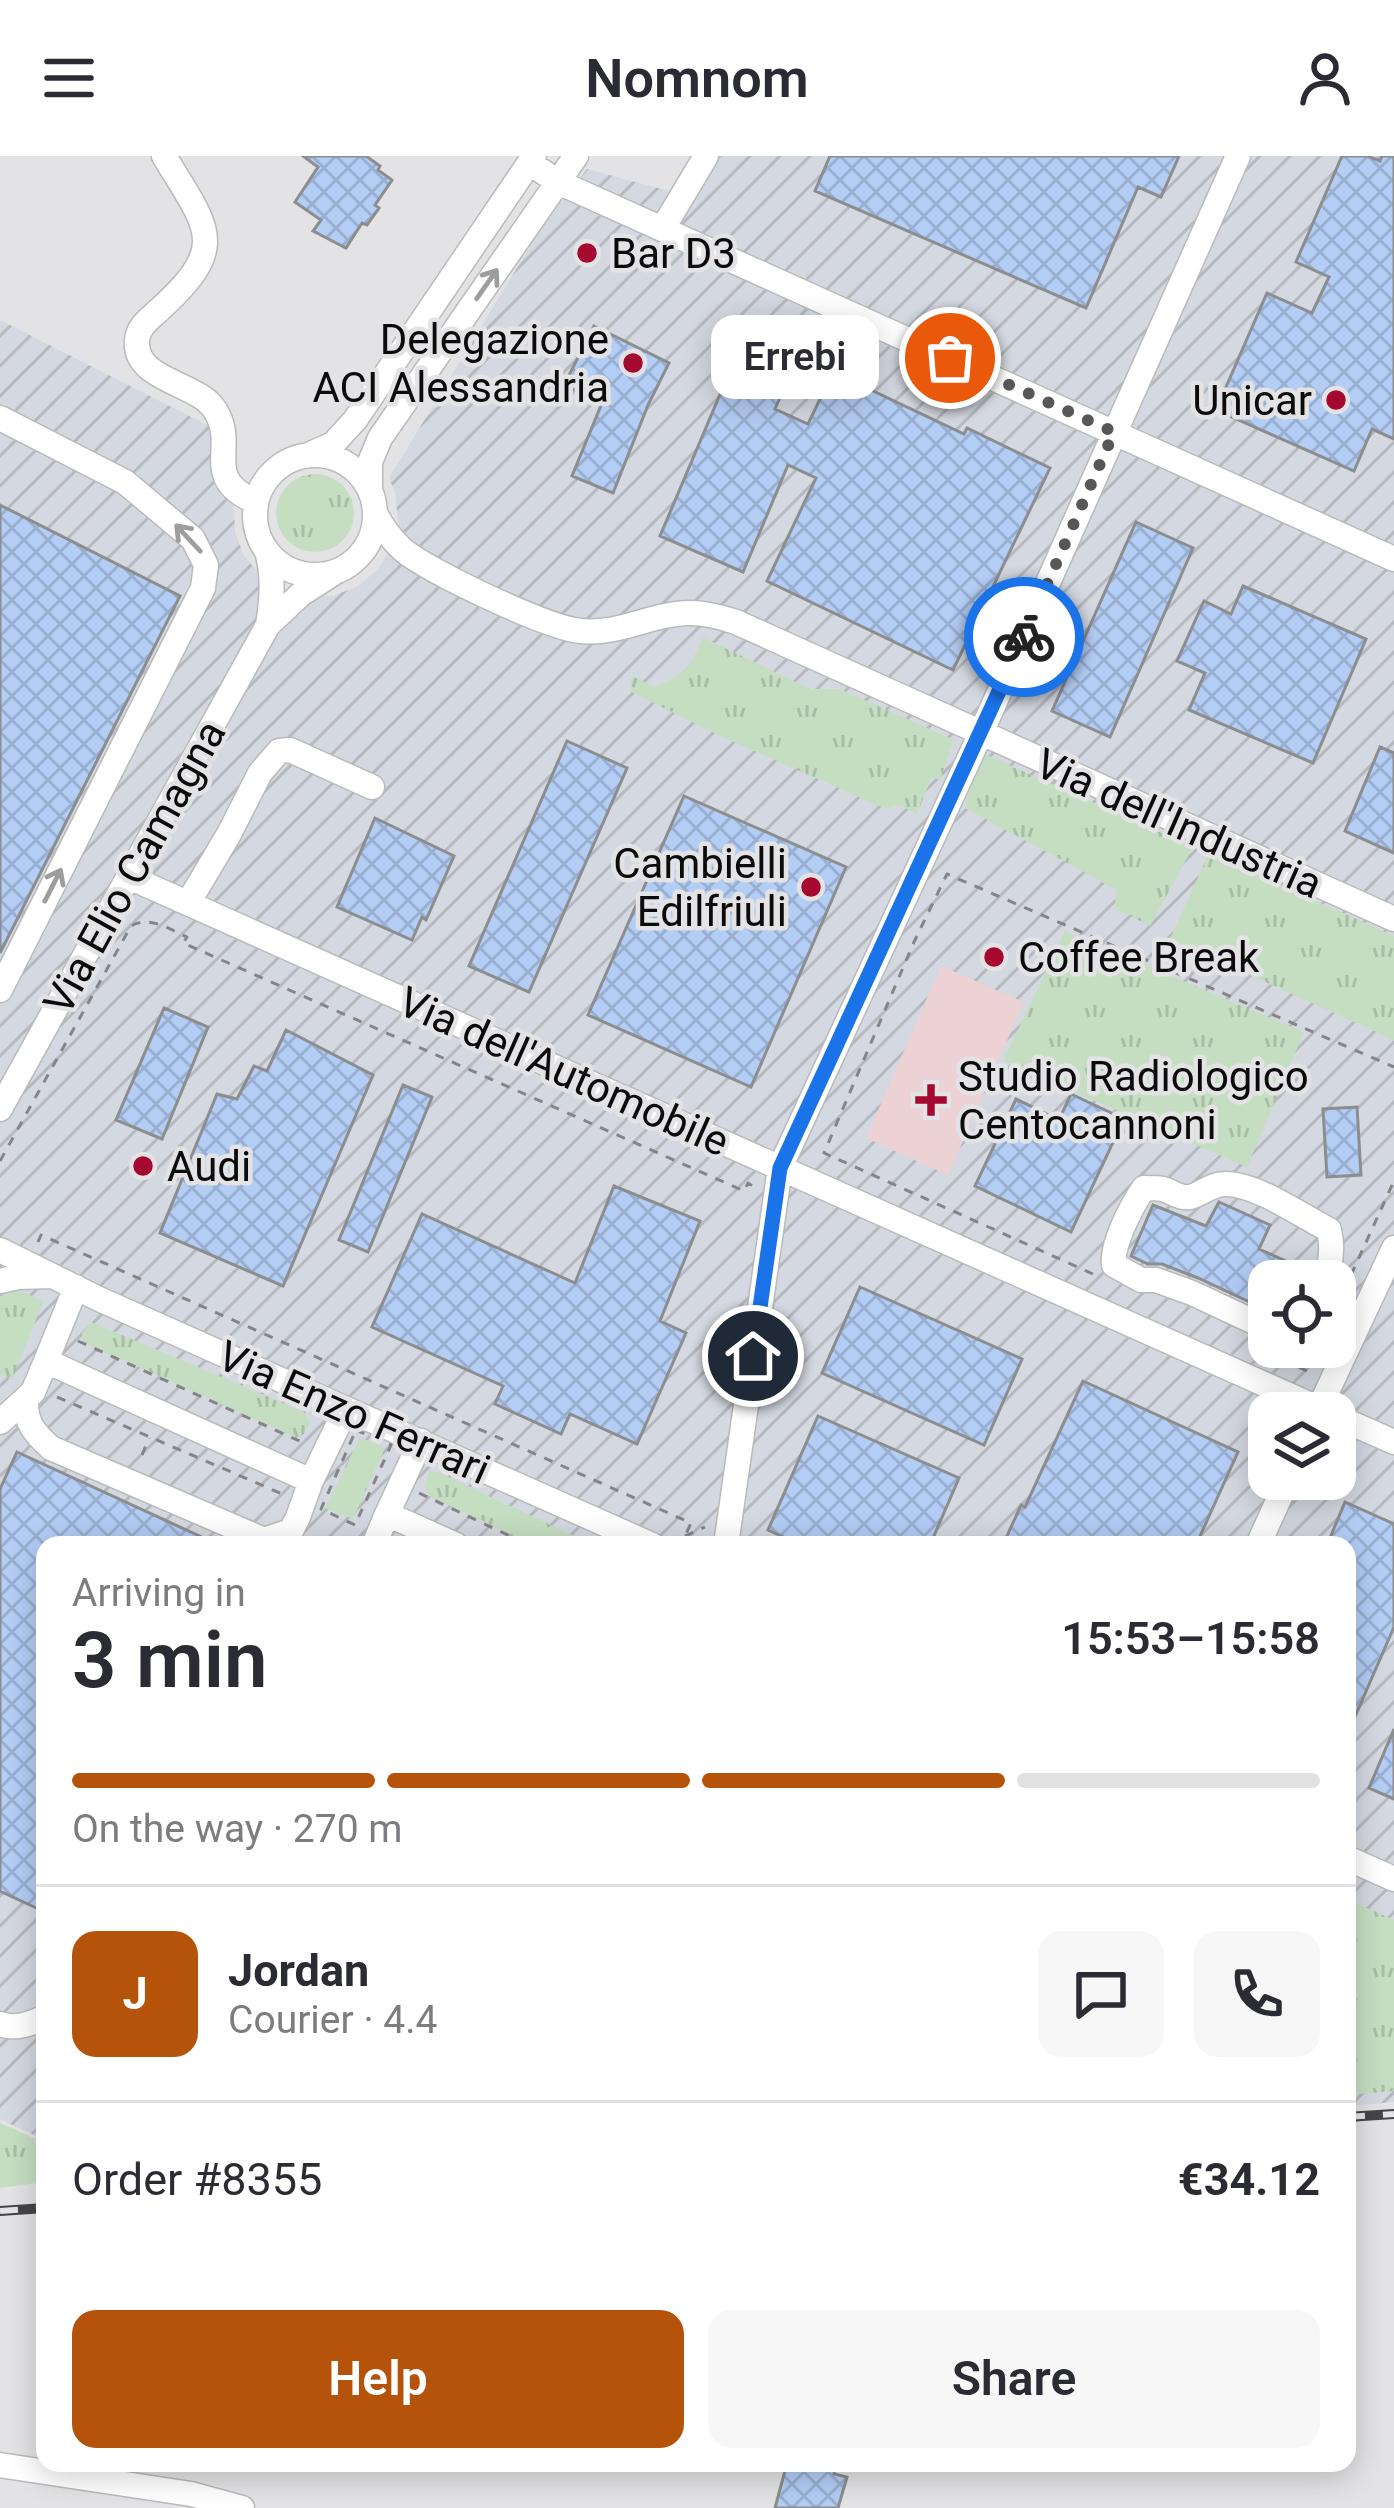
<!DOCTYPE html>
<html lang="en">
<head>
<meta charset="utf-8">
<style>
  body { margin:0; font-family:Roboto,sans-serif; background:#f7f7f7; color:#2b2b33; height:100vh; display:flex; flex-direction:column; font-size:45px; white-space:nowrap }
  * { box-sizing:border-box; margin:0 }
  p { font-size:39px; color:#7c7c81 }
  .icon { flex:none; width:66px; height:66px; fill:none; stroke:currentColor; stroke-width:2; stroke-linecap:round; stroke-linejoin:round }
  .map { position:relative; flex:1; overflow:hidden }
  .sheet { position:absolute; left:36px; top:1380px; width:1320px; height:936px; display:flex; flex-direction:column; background:#fff; border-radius:24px; box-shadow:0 6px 30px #0003 }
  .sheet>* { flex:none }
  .fabs { position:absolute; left:1248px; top:1104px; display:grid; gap:24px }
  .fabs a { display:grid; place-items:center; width:108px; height:108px; border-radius:24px; background:#fff; box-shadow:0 6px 30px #0003; font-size:60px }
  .pin { position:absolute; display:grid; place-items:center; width:102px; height:102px; color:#fff; margin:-51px; border:6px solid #fff; border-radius:50%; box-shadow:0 3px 12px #0007 }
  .courier { position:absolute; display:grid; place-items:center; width:120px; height:120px; margin:-60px; border:9px solid #1a73e8; border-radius:50%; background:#fff; color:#222; box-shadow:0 3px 15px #0007 }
  .bubble { position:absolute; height:84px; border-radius:24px; background:#fff; box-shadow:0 6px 30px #0003; font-size:39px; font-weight:600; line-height:84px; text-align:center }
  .overview em { font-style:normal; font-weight:600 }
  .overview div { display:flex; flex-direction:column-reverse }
  .overview { display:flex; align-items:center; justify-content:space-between; height:204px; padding:0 36px }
  h1 { font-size:78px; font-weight:600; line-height:90px }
  .bar { display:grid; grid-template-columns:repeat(4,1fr); gap:18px 12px; align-content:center; height:144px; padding:0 36px }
  .bar i { height:15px; border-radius:9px; background:#e1e1e2 }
  .bar .selected { background:#b45309 }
  .bar p { grid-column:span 4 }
  .line { display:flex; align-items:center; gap:30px; padding:0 36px; border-top:3px solid #e1e1e2 }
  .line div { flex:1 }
  .round { display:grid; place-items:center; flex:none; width:126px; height:126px; border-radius:24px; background:#f7f7f7 }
  .button { display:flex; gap:24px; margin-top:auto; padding:24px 36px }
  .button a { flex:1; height:138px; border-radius:24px; background:#b45309; color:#fff; font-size:48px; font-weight:600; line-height:138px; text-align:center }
  .button a+a { background:#f7f7f7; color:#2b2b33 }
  header { display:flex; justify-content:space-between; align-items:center; height:156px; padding:0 36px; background:#fff; font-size:54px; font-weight:600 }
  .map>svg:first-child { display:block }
  .industrial { fill:url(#industrial-furrows); fill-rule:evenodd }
  .medical { fill:#edd2d5 }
  .grass { fill:url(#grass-tufts) }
  .building { fill:url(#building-cross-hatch); stroke:#8c8d8e; stroke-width:3 }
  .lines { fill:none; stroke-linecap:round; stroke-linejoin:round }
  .minor-casing { stroke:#b9babb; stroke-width:27 }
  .path { stroke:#858587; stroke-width:3; stroke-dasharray:9 9; stroke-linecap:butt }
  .minor { stroke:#fff; stroke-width:24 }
  .rail-casing { stroke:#454547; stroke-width:10 }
  .rail { stroke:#e3e3e5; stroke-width:6; stroke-dasharray:18; stroke-linecap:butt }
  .oneway { stroke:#9d9d9e }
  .done { stroke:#575758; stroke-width:12; stroke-dasharray:0 21.6 }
  .route { stroke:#1a73e8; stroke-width:15 }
  .poi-dot { fill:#a5092f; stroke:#e3e3e5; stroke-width:4.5 }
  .labels { text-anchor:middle; stroke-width:9; stroke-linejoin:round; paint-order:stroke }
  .poi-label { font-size:42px; fill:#0b0b0c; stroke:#e3e3e5; text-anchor:start }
  .street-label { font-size:42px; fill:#0b0b0c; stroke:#e3e3e5 }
</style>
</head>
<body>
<header><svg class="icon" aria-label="menu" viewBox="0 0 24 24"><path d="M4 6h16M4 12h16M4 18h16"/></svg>Nomnom<svg class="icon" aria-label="person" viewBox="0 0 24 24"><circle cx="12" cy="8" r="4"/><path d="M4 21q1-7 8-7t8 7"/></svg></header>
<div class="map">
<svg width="1394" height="2352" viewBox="0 0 1394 2352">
  <defs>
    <pattern id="industrial-furrows" width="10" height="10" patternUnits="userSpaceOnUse" patternTransform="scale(3)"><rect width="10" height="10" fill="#d4d8e0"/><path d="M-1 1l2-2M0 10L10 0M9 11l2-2" fill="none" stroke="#b5b8bf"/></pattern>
    <pattern id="grass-tufts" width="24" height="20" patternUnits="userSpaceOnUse" patternTransform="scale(3)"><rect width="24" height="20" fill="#c5dec2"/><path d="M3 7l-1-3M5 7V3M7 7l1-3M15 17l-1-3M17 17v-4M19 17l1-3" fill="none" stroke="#a8bda6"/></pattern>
    <pattern id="building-cross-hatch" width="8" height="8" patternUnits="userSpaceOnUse" patternTransform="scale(3)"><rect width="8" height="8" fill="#b4cdf5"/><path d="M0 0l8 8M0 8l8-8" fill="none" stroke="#99afd1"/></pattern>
  </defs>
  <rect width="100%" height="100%" fill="#e3e3e5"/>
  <path class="industrial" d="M691 0H1394V1946L1347 1950V1389H45V1984L0 1963V164L209 270 241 323 234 350 235 376 244 400 261 420 282 434 307 441 333 440 358 430 377 414 391 392 398 364 395 336 389 322 542 71 587 13 669 35ZM1269 1125H1335V1191H1269ZM1269 1257H1335V1323H1269Z"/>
  <path class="medical" d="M941 810 1024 846 948 1019 866 982Z"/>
  <path class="grass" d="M276 357a39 39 0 1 1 78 0a39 39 0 1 1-78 0Z
    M702 481 810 533H840L954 584 940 624 932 621 917 658 899 649 886 653 725 582 631 536 630 525 634 520 653 531C680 523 694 508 702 481Z
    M980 596 1193 691 1150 770 1114 752 1117 734 965 652Z
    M1209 697 1394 780V884L1170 783Z
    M1065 775 1304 876 1247 1011 1003 905Z
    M17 1135 26 1137 43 1146 12 1223 0 1218V1140Z
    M91 1166 304 1256 310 1267 303 1279 297 1282 83 1186 82 1177Z
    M360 1281 385 1292 353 1363 325 1352Z
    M430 1315 440 1317 593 1389H535L429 1340 424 1330Z
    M1347 1743 1394 1764V1935L1347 1939Z
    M0 1967 45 1987V2026L0 2032Z"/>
  <path class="building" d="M303 0H366L380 10 378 14 392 24 375 49 379 52 367 69 362 67 346 92 313 75 321 64 295 46 318 11Z
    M830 0H1179L1161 41 1138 31 1086 152 815 35Z
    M1342 0H1368L1380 5 1382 0H1394V283L1372 273 1354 315 1216 254 1267 137 1312 157 1329 121 1296 106Z
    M594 170 669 207 648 249 613 337 572 320 602 247 564 229Z
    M741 189 793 212 775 253 808 268 833 216 964 278 967 272 1050 312 953 514 767 425 816 322 788 309 743 416 660 380Z
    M0 349 180 440 0 797Z
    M1136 366 1193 392 1110 581 1052 555Z
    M1243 430 1366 483 1313 607 1189 554 1205 517 1177 505 1204 445 1231 458Z
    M567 585 627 612 529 836 469 810Z
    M1380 591 1394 597V697L1345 675Z
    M684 640 846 711 751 931 588 859Z
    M375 662 454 700 426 764 422 761 412 784 337 751Z
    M164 852 208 871 162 983 116 964Z
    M286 874 373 919 283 1130 160 1077 217 938 237 943 254 910 267 915Z
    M403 929 432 941 368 1096 339 1084Z
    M1071 938 1124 963 1071 1076 975 1030 1016 943 1059 964Z
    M1357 951 1361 1019 1327 1021 1323 953Z
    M614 1030 700 1065 660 1165 686 1177 637 1288 570 1258 561 1278 495 1248 503 1230 372 1171 422 1058 575 1127Z
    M1219 1046 1270 1069 1259 1093 1310 1116 1308 1125H1269V1155L1198 1122 1162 1108H1148L1131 1100 1153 1049 1206 1070Z
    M860 1131 1022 1203 984 1289 822 1217Z
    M1083 1225 1238 1296 1196 1389H1003L1021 1349 1025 1351Z
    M818 1260 959 1322 930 1389H801L768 1374Z
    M17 1296 219 1389H45V1756L0 1735V1333Z
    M1345 1346 1394 1368V1471L1347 1579V1389H1327Z
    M1394 1573V1643L1369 1632Z
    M787 2307H837L834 2318 847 2321 838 2352H775Z"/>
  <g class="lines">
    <defs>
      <path id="minor" d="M164 0C209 74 230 90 158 155 149 163 138 171 137 184 133 225 198 226 215 254 239 292 199 321 256 346
        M530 7 558 26 1394 403
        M663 72 706 0
        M0 262 125 326 193 383 206 409 203 432 0 834
        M308 299 333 288 355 264 534 0
        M255 359a60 60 0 1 1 120 0a60 60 0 1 1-120 0Z
        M370 335V306L380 282 576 0
        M375 357C382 371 391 383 403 394 430 416 547 472 581 475 619 479 653 457 690 457 707 457 721 461 736 466L1394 763
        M267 395C274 421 272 443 268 469
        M129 721 1329 1257
        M188 747 229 678 260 617 279 595 290 594 372 631
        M0 953 268 469 301 438 337 415
        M0 1094 99 1143 652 1389
        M0 1125 18 1121 51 1120
        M76 1131 46 1205 311 1325 346 1253
        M1269 1173 1192 1137 1156 1124H1141L1114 1109C1111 1089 1132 1049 1144 1032 1149 1032 1159 1032 1163 1033 1173 1036 1180 1043 1190 1041 1202 1038 1211 1028 1225 1028 1255 1027 1302 1060 1329 1074 1333 1091 1331 1109 1324 1125
        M26 1244C25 1266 34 1277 51 1292L264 1384 291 1375
        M1317 1257 1394 1092
        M1335 1260 1394 1286
        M0 1266 33 1236 46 1205
        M421 1285 387 1358 456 1389
        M285 1387 298 1361 311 1325
        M374 1389 387 1358
        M726 1389 780 1012 981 577 1238 0
        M1258 1389 1288 1323
        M1347 1702 1394 1723
        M0 1868C15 1874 31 1868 45 1861
        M0 2309 191 2338 242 2352"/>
    </defs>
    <use href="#minor" class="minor-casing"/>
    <path class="path" d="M0 1005 131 770C149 759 169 773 187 781L183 787 744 1035 748 1027 754 1031
      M38 1086 41 1079 691 1367 681 1389
      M1093 1118 824 997 914 786 947 718 1394 911
      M1351 1119 1394 1025
      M1335 1153 1342 1138
      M78 1185 304 1287
      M1266 1196 1307 1215 1317 1191
      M57 1241 280 1337
      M356 1274 391 1289 355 1369 321 1353Z
      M142 1299 149 1282
      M419 1337 529 1389
      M685 1380 705 1371"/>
    <use href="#minor" class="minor"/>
    <defs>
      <path id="rail" d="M1347 1961 1394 1958
        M0 2055 45 2052"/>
    </defs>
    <use href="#rail" class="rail-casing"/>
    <use href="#rail" class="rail"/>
  </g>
  <defs><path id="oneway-shaft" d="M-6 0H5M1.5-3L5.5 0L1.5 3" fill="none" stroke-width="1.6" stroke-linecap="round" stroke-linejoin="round" transform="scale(3)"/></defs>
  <g class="oneway">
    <use href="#oneway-shaft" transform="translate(487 128) rotate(-55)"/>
    <use href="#oneway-shaft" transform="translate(188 382) rotate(-133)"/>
    <use href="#oneway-shaft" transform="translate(53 729) rotate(-63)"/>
  </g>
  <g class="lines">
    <path class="done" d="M950 202 1114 276 1024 481"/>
    <path class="route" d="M753 1200 780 1012 1024 481"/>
  </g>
  <g class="poi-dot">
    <circle cx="587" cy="97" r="12"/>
    <circle cx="633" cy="207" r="12"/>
    <circle cx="1336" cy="244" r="12"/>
    <circle cx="811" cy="731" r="12"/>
    <circle cx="994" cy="801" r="12"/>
    <path d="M925 926h12v12h12v12h-12v12h-12v-12h-12v-12h12z"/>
    <circle cx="143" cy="1010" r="12"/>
  </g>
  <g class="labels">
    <g class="poi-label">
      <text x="611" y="112">Bar D3</text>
      <text x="609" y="198" text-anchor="end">Delegazione<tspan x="609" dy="48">ACI Alessandria</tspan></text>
      <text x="1312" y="259" text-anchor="end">Unicar</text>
      <text x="787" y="722" text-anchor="end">Cambielli<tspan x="787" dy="48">Edilfriuli</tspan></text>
      <text x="1018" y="816">Coffee Break</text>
      <text x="958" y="935">Studio Radiologico<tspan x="958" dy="48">Centocannoni</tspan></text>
      <text x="167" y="1025">Audi</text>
    </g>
    <g class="street-label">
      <text transform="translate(1179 667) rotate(24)" y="15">Via dell'Industria</text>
      <text transform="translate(134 711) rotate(-61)" y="15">Via Elio Camagna</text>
      <text transform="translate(564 915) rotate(24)" y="15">Via dell'Automobile</text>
      <text transform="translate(354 1256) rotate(24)" y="15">Via Enzo Ferrari</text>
    </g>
  </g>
</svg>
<div class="fabs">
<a><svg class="icon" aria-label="locate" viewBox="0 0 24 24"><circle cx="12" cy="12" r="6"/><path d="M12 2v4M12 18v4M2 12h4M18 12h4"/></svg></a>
<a><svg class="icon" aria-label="layers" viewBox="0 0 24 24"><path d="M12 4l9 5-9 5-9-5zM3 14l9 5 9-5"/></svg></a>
</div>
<div class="pin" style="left:950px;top:202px;background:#ea580c"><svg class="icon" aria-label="bag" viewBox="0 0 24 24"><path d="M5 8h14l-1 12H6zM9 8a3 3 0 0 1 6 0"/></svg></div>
<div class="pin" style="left:753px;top:1200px;background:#1f2937"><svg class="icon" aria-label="home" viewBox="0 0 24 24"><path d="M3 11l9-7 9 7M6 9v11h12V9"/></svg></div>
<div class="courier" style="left:1024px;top:481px"><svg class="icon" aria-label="bike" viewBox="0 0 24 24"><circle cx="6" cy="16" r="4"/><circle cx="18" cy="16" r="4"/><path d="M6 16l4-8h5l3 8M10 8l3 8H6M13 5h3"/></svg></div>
<div class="bubble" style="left:711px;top:159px;width:168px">Errebi</div>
<section class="sheet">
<div class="overview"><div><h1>3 min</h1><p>Arriving in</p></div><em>15:53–15:58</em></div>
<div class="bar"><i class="selected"></i><i class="selected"></i><i class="selected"></i><i></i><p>On the way · 270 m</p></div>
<div class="line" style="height:216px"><b class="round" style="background:#b45309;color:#fff">J</b><div><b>Jordan</b><p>Courier · 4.4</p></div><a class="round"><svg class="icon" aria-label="chat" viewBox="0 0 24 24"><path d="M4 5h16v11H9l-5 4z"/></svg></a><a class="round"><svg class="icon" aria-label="phone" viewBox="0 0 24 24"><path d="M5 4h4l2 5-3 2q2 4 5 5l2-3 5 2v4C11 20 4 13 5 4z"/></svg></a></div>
<div class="line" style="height:156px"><div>Order #8355</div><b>€34.12</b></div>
<div class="button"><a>Help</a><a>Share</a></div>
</section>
</div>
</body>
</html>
